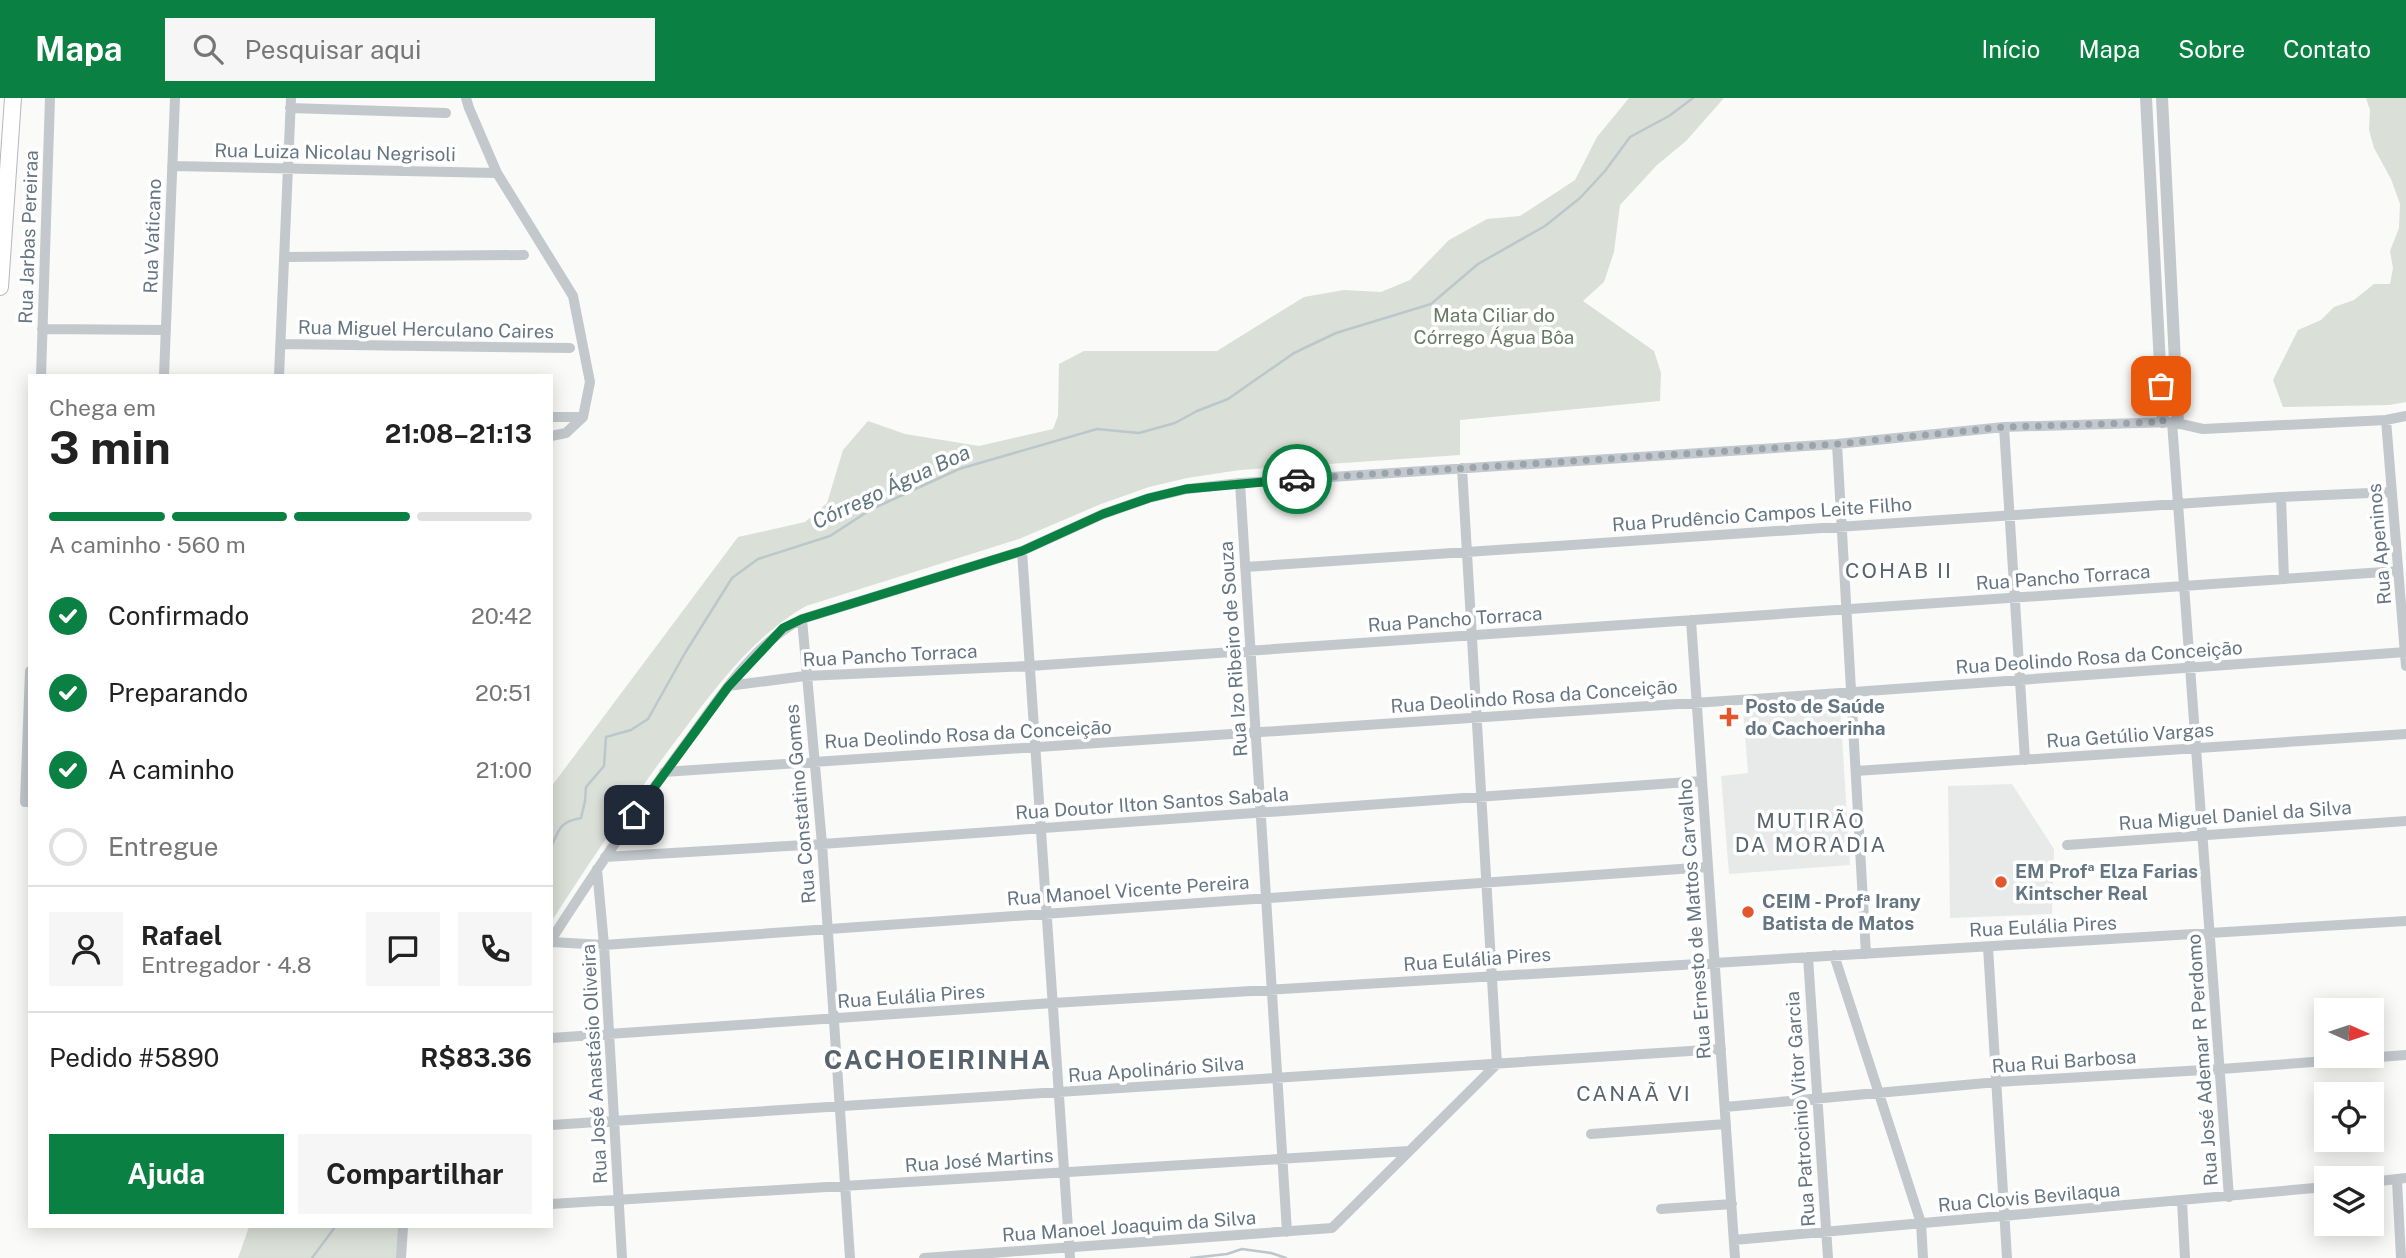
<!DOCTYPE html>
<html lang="pt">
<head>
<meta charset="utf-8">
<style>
  body { margin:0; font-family:"Public Sans",sans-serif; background:#f6f6f6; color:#222; height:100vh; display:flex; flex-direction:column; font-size:26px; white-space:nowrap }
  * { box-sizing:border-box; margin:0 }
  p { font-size:23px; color:#767676 }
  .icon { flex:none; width:38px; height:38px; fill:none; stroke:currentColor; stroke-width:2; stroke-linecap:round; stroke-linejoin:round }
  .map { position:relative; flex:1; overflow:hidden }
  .side { position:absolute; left:28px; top:276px; width:525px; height:854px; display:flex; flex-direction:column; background:#fff; border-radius:0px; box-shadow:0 4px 18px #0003 }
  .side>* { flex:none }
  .needle { width:46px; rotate:93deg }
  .fabs { position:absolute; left:2314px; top:900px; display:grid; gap:14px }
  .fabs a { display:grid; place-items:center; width:70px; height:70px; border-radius:0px; background:#fff; box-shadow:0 4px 18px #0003; font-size:35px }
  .pin { position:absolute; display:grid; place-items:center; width:60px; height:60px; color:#fff; margin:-30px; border-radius:14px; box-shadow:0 4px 10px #0006 }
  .courier { position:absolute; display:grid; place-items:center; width:70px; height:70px; margin:-35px; border:5px solid #0b8043; border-radius:50%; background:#fff; color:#222; box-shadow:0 2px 9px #0007 }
  .head em { font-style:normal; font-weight:700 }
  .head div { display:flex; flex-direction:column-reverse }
  .head { display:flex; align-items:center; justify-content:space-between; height:119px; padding:0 21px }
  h1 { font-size:46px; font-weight:700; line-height:52px }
  .bar { display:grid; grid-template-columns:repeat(4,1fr); gap:10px 7px; align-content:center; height:84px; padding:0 21px }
  .bar i { height:9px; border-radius:5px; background:#e0e0e0 }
  .bar .current { background:#0b8043 }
  .bar p { grid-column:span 4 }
  .line { display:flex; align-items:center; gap:18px; padding:0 21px; border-top:2px solid #e0e0e0 }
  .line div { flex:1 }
  .round { display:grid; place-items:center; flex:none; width:74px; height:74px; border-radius:0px; background:#f6f6f6 }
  ol { padding:0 21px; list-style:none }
  li { display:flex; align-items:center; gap:21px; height:77px }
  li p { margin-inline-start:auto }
  li .icon { padding:7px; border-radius:50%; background:#0b8043; color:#fff; stroke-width:4 }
  li:last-child { color:#767676 }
  li i { width:38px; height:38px; border:4px solid #e0e0e0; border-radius:50% }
  .action { display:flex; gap:14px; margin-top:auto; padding:14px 21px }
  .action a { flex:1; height:80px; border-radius:0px; background:#0b8043; color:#fff; font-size:28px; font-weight:700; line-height:80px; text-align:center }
  .action a+a { background:#f6f6f6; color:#222 }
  header { display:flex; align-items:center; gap:42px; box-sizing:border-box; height:98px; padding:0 35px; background:#0b8043; color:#fff }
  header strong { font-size:33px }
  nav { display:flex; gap:38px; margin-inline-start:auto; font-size:24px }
  .search { width:490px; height:63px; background:#f6f6f6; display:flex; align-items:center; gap:18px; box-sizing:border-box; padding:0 24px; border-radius:0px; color:#767676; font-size:26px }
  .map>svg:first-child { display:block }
  .built { fill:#e8e9e9 }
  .green { fill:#dadfd7 }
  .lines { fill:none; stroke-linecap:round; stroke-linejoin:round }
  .stream { stroke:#bbc7cb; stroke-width:2.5 }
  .trunk-casing { stroke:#b4b9bd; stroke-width:18 }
  .minor { stroke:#c3c8cc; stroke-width:10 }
  .tertiary { stroke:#c3c8cc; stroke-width:12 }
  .trunk { stroke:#fff; stroke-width:16 }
  .done { stroke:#99a4ac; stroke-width:7; stroke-dasharray:0 12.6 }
  .route { stroke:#0b8043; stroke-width:9 }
  .poi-dot { fill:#e4572e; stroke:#fff; stroke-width:2.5 }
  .labels { text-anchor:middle; stroke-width:7; stroke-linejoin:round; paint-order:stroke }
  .street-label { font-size:19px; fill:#657683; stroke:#fff }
  .park-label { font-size:19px; fill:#687a64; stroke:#fff }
  .poi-label { font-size:19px; font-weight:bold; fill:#657683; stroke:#fff; text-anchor:start }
  .water-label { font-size:21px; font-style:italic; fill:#60757c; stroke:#fff }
  .neighbourhood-label { font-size:21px; letter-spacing:2px; fill:#57646e; stroke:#fff }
  .district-label { font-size:26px; font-weight:bold; letter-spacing:2px; fill:#57646e; stroke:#fff }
</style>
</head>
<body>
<header>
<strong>Mapa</strong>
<div class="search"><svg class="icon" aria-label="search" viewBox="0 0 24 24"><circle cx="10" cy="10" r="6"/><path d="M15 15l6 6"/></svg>Pesquisar aqui</div>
<nav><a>Início</a><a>Mapa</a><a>Sobre</a><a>Contato</a></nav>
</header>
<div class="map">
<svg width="2406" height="1160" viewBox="0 0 2406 1160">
  <rect width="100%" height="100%" fill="#fafaf8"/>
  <path class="built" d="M1840 606 1850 767 1729 776 1721 678 1748 675 1743 613Z
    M2012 686 2054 751 2052 816 1950 820 1948 688Z"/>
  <path class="green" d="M1629 0H1724L1686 43 1657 67 1620 107 1614 154 1604 184 1583 203 1654 253 1661 275 1660 303 1460 322V357L1240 372 1187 380 1149 389 1101 406 1019 441 806 508C754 538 719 585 683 633 636 695 593 759 551 824V689L738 439 805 424 827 405 843 352 868 323 905 336 979 348 1053 331 1058 318 1059 266 1084 253H1217L1304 199 1344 192 1381 194 1410 182 1449 142 1487 121 1520 118 1575 82 1597 39Z
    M2366 0H2406V304L2389 307 2283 309 2273 282 2298 232 2321 222 2334 209 2354 202 2374 186H2390L2393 170 2390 153 2399 130 2400 106 2391 81 2374 50 2369 32 2370 12Z
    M249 1129H399L397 1160H238Z"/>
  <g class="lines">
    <path class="stream" d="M551 750C559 731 559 724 581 720L585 703 586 689 604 668 606 639 631 632 648 621 685 555 732 480 758 461 830 438 870 412 959 371 1097 331 1139 335 1175 325 1197 313 1228 301 1294 255 1336 235 1431 206 1478 166 1545 128 1580 100 1605 73 1630 39 1669 18 1693 0
      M312 1160 335 1129
      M1191 1160 1227 1156 1242 1151 1271 1155 1286 1160"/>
    <defs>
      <path id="trunk" d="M0 189 13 0"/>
    </defs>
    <use href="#trunk" class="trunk-casing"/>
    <path class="minor" d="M466 0 469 10 497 75 573 198 590 284 583 319 566 335 551 338
      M290 10 446 15
      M172 68 497 75
      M285 159 524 157
      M42 231 166 232
      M281 246 570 250
      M41 278 50 0
      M164 278 175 0
      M279 278 291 0
      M551 319H583
      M2386 322 2406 568
      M2172 324 2229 1099
      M2004 329 2025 662
      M1837 346 1866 856
      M1240 385 1287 1134
      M2281 399 2284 481
      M1022 453 1070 1160
      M1245 469 2281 399 2392 394
      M802 521 822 746 850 1160
      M1691 522 1735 1160
      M30 573 25 704H30
      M728 588 805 578 1030 568 2398 473
      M1856 673 2406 636
      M664 674 1798 598 2406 554
      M2067 747 2406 723
      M605 759 822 746 1702 683
      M597 771 604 847 622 1160
      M551 842C596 772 643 703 693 636 722 596 757 543 802 521L1022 453 1103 416 1149 400 1187 391 1240 385 1837 346 2004 329 2172 324 2203 331 2386 322 2406 318
      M551 844 604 847 1708 769
      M1988 849 2007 1160
      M1834 857 1921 1125 1923 1160
      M1808 859 1828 1160
      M551 940 1053 905 2406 823
      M1725 1009 1997 984 2221 971 2406 957
      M551 1027 1721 951
      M1591 1036 1726 1026
      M2397 1082 2401 1160
      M2371 1084 2406 1080
      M2182 1103 2185 1160
      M551 1106 1409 1053
      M1661 1111 1732 1106
      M1734 1142 2326 1089
      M401 1160 403 1129
      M924 1160 1332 1130 1497 966 1462 370"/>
    <path class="tertiary" d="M2146 0 2163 324
      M2162 0 2178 325"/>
    <use href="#trunk" class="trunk"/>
  </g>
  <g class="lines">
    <path class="done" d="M1297 381 1837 346 2004 329 2163 324 2161 288"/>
    <path class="route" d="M634 717 728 589 783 530 802 521 1022 453 1103 416 1149 400 1186 391 1297 381"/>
  </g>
  <g class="poi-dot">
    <path d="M1725.5 608.5h7v7h7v7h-7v7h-7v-7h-7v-7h7z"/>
    <circle cx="2001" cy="784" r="7"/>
    <circle cx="1748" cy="814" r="7"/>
  </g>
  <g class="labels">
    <g class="street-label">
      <text transform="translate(335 54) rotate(1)" y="7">Rua Luiza Nicolau Negrisoli</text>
      <text transform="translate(152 138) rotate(-88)" y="7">Rua Vaticano</text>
      <text transform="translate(28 139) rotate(-88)" y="7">Rua Jarbas Pereiraa</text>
      <text transform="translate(426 231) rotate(1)" y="7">Rua Miguel Herculano Caires</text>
      <text transform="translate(1762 416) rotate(-4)" y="7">Rua Prudêncio Campos Leite Filho</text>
      <text transform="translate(2379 446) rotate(-95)" y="7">Rua Apeninos</text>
      <text transform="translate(2063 479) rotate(-4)" y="7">Rua Pancho Torraca</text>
      <text transform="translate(1455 521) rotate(-4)" y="7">Rua Pancho Torraca</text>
      <text transform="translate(1233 551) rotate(-94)" y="7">Rua Izo Ribeiro de Souza</text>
      <text transform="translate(890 557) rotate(-3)" y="7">Rua Pancho Torraca</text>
      <text transform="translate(2099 559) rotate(-4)" y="7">Rua Deolindo Rosa da Conceição</text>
      <text transform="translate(1534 598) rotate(-4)" y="7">Rua Deolindo Rosa da Conceição</text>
      <text transform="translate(968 636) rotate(-3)" y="7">Rua Deolindo Rosa da Conceição</text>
      <text transform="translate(2130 637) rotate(-4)" y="7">Rua Getúlio Vargas</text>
      <text transform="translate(1152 705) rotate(-4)" y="7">Rua Doutor Ilton Santos Sabala</text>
      <text transform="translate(800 706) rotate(-95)" y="7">Rua Constatino Gomes</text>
      <text transform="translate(2235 717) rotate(-4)" y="7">Rua Miguel Daniel da Silva</text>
      <text transform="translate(1128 792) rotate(-4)" y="7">Rua Manoel Vicente Pereira</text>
      <text transform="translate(1694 821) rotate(-94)" y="7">Rua Ernesto de Mattos Carvalho</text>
      <text transform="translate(2043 828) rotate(-3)" y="7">Rua Eulália Pires</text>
      <text transform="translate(1477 861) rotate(-4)" y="7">Rua Eulália Pires</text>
      <text transform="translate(911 898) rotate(-4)" y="7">Rua Eulália Pires</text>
      <text transform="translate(2202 962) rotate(-94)" y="7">Rua José Ademar R Perdomo</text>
      <text transform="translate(2064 963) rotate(-4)" y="7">Rua Rui Barbosa</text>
      <text transform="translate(594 966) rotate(-93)" y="7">Rua José Anastásio Oliveira</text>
      <text transform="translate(1156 971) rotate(-4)" y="7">Rua Apolinário Silva</text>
      <text transform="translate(1800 1011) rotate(-94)" y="7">Rua Patrocinio Vitor Garcia</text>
      <text transform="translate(979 1062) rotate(-4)" y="7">Rua José Martins</text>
      <text transform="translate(2029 1099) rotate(-5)" y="7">Rua Clovis Bevilaqua</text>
      <text transform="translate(1129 1128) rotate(-4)" y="7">Rua Manoel Joaquim da Silva</text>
    </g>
    <g class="park-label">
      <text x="1494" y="224">Mata Ciliar do<tspan x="1494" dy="22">Córrego Água Bôa</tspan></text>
    </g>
    <g class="poi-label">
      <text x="1745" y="615">Posto de Saúde<tspan x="1745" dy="22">do Cachoerinha</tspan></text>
      <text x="2015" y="780">EM Profª Elza Farias<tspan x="2015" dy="22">Kintscher Real</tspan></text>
      <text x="1762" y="810">CEIM - Profª Irany<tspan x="1762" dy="22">Batista de Matos</tspan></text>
    </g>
    <g class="water-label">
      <text transform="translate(891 389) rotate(-25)" y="7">Córrego Água Boa</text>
    </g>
    <g class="neighbourhood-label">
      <text x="1899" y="480">COHAB II</text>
      <text x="1811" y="730">MUTIRÃO<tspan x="1811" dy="24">DA MORADIA</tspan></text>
      <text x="1634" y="1003">CANAÃ VI</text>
    </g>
    <g class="district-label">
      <text x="938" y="971">CACHOEIRINHA</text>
    </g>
  </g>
</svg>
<div class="fabs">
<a><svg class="needle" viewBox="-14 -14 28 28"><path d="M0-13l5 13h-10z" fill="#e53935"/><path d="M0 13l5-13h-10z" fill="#767676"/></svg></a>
<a><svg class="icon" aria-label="locate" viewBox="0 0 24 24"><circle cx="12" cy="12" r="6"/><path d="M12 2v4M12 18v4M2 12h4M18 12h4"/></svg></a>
<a><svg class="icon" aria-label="layers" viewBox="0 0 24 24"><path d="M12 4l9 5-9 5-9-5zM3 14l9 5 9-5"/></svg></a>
</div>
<div class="pin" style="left:2161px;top:288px;background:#ea580c"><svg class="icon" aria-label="bag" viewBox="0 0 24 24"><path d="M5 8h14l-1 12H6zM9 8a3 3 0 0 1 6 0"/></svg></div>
<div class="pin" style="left:634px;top:717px;background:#1f2937"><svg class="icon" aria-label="home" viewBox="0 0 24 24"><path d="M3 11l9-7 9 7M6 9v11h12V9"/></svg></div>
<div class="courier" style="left:1297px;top:381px"><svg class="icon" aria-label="car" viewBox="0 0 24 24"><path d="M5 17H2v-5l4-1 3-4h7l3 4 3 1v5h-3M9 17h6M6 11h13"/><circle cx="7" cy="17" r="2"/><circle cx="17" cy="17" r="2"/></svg></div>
<section class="side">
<div class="head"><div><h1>3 min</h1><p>Chega em</p></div><em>21:08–21:13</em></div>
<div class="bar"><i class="current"></i><i class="current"></i><i class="current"></i><i></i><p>A caminho · 560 m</p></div>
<ol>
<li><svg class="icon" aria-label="check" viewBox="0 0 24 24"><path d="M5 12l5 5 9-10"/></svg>Confirmado<p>20:42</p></li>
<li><svg class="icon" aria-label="check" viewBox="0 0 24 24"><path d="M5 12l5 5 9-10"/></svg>Preparando<p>20:51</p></li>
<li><svg class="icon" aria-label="check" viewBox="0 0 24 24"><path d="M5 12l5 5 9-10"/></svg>A caminho<p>21:00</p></li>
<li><i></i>Entregue</li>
</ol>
<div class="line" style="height:126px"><a class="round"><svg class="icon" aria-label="person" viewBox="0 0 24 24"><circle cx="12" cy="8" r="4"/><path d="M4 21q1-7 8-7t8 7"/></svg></a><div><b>Rafael</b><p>Entregador · 4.8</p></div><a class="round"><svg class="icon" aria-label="chat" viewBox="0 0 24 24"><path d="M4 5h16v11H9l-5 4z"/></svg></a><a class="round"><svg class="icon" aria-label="phone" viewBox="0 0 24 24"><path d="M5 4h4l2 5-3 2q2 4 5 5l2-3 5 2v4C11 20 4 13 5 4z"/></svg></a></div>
<div class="line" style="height:91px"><div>Pedido #5890</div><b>R$83.36</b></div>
<div class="action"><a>Ajuda</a><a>Compartilhar</a></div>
</section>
</div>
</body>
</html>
